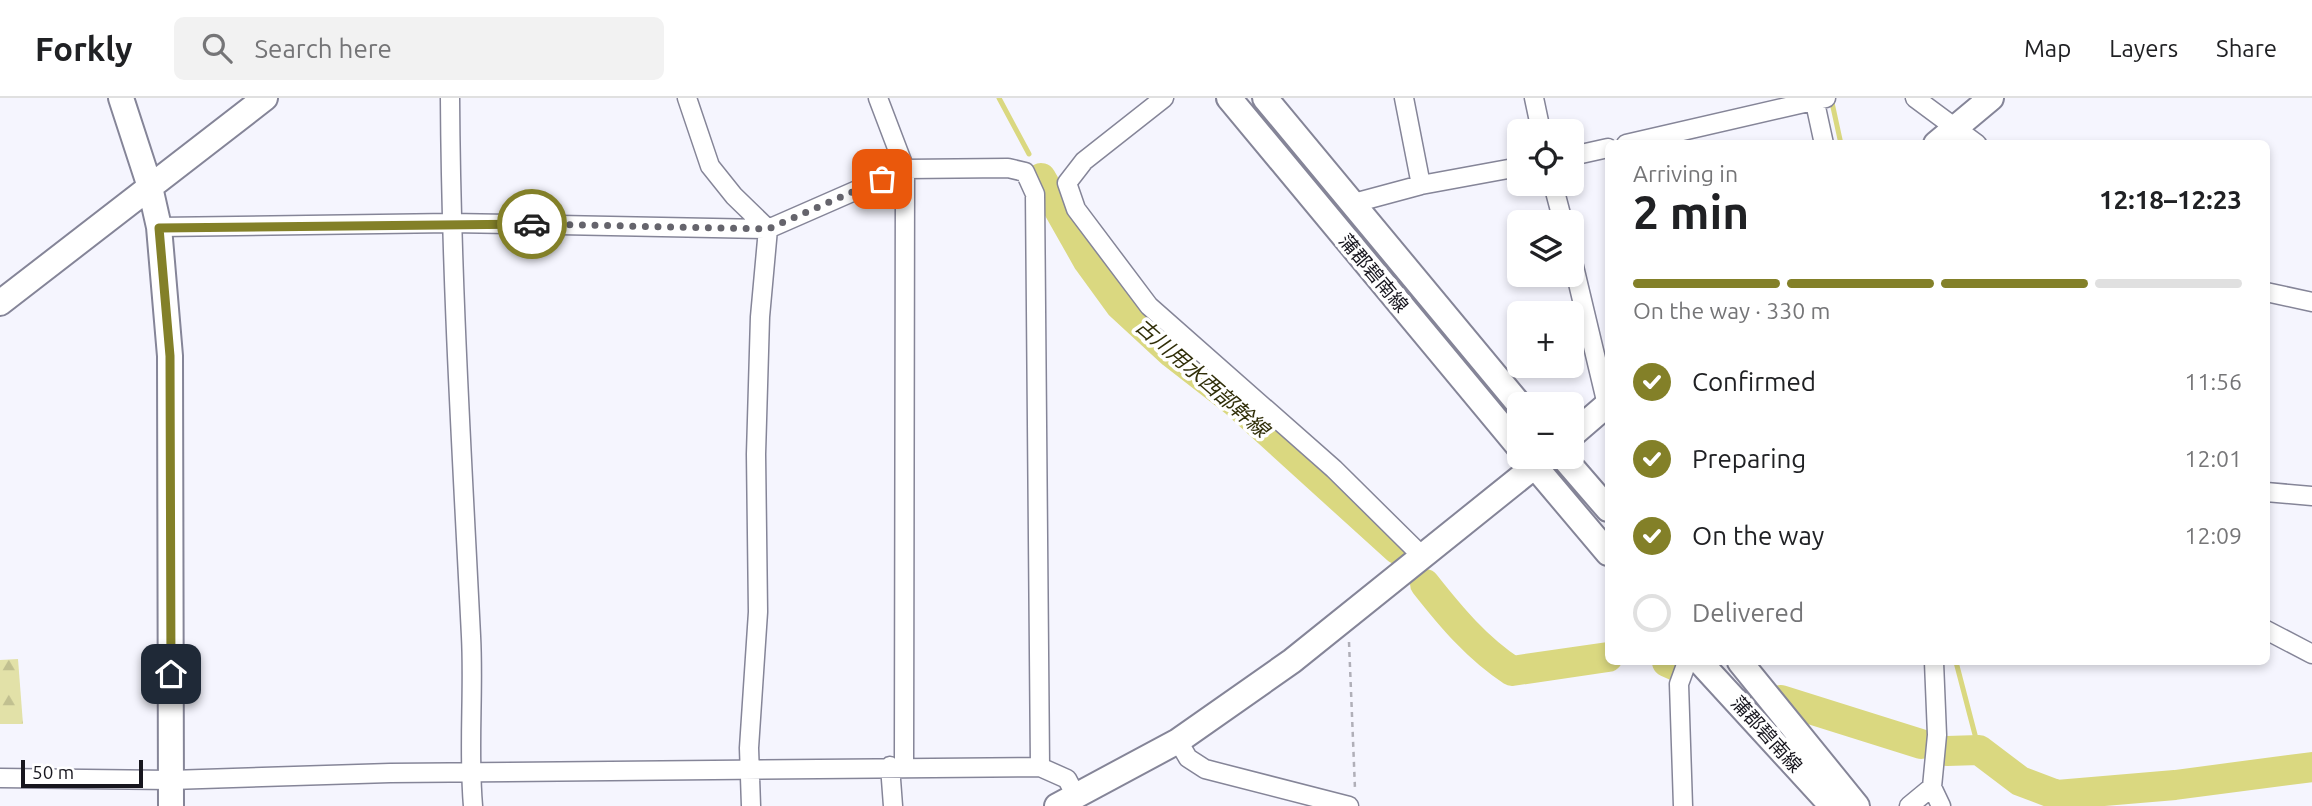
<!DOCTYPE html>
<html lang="en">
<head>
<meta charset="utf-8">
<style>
  body { margin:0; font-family:Ubuntu,"Noto Sans JP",sans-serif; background:#f2f2f2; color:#202124; height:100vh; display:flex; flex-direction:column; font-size:26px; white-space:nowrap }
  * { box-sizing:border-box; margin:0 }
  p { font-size:23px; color:#757577 }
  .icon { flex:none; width:38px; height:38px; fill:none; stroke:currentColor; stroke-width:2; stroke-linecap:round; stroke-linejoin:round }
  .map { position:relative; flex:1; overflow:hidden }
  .details { position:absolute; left:1605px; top:42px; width:665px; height:525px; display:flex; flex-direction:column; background:#fff; border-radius:10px; box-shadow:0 4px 10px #0003 }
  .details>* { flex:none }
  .fabs { position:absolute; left:1507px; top:21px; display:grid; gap:14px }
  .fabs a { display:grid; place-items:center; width:77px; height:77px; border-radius:10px; background:#fff; box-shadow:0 4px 10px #0003; font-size:35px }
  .scale { position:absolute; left:21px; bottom:18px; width:122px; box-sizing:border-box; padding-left:7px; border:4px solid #17161e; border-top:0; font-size:19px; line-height:24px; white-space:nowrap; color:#17161e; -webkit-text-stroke:5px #fff; paint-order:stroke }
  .pin { position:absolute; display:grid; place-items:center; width:60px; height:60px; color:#fff; margin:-30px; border-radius:14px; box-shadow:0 4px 10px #0006 }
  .courier { position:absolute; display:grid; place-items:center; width:70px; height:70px; margin:-35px; border:5px solid #838028; border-radius:50%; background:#fff; color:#222; box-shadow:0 2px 9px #0007 }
  .summary em { font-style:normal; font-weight:700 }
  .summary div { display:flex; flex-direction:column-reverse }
  .summary { display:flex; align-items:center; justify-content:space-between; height:119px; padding:0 28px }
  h1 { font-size:46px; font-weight:700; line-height:52px }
  .bar { display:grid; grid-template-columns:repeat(4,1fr); gap:10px 7px; align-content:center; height:84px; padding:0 28px }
  .bar i { height:9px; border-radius:5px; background:#e0e0e0 }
  .bar .on { background:#838028 }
  .bar p { grid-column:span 4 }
  ol { padding:0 28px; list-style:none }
  li { display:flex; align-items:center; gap:21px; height:77px }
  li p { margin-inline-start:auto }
  li .icon { padding:7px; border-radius:50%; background:#838028; color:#fff; stroke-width:4 }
  li:last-child { color:#757577 }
  li i { width:38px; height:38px; border:4px solid #e0e0e0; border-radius:50% }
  header { display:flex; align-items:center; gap:42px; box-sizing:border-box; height:98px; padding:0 35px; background:#fff; border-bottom:2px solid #e0e0e0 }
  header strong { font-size:33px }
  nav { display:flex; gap:38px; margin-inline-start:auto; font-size:24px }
  .search { width:490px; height:63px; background:#f2f2f2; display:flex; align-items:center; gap:18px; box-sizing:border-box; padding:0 24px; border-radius:10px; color:#757577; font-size:26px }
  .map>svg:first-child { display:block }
  .forest { fill:url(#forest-firs) }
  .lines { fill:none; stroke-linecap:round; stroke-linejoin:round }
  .stream { stroke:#dad880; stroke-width:5 }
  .river { stroke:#dad880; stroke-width:30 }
  .street-casing { stroke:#858598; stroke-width:21 }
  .secondary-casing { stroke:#858598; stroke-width:28 }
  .path { stroke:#b0afb8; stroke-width:2.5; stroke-dasharray:5 5; stroke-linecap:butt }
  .street { stroke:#fff; stroke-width:18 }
  .secondary { stroke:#fff; stroke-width:24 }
  .done { stroke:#65646c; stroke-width:7; stroke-dasharray:0 12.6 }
  .route { stroke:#838028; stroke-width:9 }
  .labels { text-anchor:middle; stroke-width:7; stroke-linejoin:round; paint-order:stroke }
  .street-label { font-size:19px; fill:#17161e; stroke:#fff }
  .water-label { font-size:21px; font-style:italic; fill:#312f09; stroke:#fff }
</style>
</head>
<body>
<header>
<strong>Forkly</strong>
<div class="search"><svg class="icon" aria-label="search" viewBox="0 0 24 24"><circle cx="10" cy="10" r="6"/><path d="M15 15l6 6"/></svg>Search here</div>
<nav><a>Map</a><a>Layers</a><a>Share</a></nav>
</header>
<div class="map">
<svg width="2312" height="708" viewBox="0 0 2312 708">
  <defs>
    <pattern id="forest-firs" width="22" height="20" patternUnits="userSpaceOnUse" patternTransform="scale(1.75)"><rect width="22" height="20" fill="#e2e1a8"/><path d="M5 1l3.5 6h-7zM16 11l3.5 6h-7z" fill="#c1c090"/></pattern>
  </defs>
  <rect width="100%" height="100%" fill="#f5f5fe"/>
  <path class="forest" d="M18 561 23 626H0V562Z"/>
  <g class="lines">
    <path class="stream" d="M999 0 1029 56
      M1831 0 1841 46
      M1956 564 1979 652"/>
    <path class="river" d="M1041 80 1088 163 1120 207 1172 255 1235 304 1397 451
      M1425 486C1451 519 1477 550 1512 573L1608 559
      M1667 564 1676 568
      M1781 602 1921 646
      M1947 653 1979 652 2020 683 2057 697 2175 687 2312 669"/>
    <defs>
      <path id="street" d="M450 0C451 179 462 358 471 538 474 594 468 651 473 708
        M687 0 710 68 734 98 768 131
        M878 0 905 71 904 668
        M1164 0 1084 63 1067 85 1076 111 1149 208 1334 371 1422 458
        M1404 0 1421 87
        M1534 0 1541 33
        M1814 0 1824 46
        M1915 0 1977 46
        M1626 46 1826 0
        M1572 58 1608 50
        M1553 86 1563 124
        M1354 105 1421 87 1519 69
        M159 129 451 125 768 131 905 71 1008 70 1025 74 1035 96 1040 669
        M1572 160 1607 307
        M2266 194 2312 204
        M2266 394 2312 398
        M2266 532 2312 556
        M1934 564 1937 637 1932 689 1941 708
        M1178 643 1188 660 1205 671 1349 708
        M890 668 893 708
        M0 680 171 682 390 675 1040 669 1067 681 1076 698
        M751 708 749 650 758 514 756 356 760 219 768 131
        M1683 708 1679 586 1687 564
        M1909 708 1932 689"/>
      <path id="secondary" d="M121 0 150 89 159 129 170 258 171 708
        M1229 0 1519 349
        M1265 0 1519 306
        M1936 46 1991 0
        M0 205 265 0
        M1572 337 1608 306
        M1527 359 1608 455
        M1563 359 1608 411
        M1700 564 1832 708
        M1740 564 1857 708
        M1057 708 1178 643 1292 563 1546 359"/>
    </defs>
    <use href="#street" class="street-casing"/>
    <use href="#secondary" class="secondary-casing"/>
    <path class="path" d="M1349 544 1355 691"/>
    <use href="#street" class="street"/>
    <use href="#secondary" class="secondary"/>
  </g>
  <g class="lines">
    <path class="done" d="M532 126 768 131 882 81"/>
    <path class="route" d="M171 576 170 258 159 130 532 126"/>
  </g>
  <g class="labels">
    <g class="street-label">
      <text transform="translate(1374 175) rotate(50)" y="7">蒲郡碧南線</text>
      <text transform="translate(1767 636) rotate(48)" y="7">蒲郡碧南線</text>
    </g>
    <g class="water-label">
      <text transform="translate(1202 280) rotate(41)" y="7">古川用水西部幹線</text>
    </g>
  </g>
</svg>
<div class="fabs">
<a><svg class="icon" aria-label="locate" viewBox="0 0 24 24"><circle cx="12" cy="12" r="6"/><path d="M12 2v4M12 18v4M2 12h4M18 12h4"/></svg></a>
<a><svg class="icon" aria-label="layers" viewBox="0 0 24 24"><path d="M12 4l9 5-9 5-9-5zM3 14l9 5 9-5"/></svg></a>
<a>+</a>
<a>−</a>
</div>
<div class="scale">50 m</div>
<div class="pin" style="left:882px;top:81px;background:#ea580c"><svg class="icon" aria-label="bag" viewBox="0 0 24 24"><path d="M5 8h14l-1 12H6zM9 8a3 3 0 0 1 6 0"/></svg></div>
<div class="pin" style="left:171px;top:576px;background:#1f2937"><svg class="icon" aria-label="home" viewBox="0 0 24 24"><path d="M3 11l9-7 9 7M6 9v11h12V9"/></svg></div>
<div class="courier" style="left:532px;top:126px"><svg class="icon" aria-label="car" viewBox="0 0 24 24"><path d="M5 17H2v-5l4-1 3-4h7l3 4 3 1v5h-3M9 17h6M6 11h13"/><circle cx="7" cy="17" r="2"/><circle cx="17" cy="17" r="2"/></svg></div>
<section class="details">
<div class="summary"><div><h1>2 min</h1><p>Arriving in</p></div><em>12:18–12:23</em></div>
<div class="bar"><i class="on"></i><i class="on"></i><i class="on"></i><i></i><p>On the way · 330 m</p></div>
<ol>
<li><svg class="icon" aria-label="check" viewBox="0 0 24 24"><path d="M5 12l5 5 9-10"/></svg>Confirmed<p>11:56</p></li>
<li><svg class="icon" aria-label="check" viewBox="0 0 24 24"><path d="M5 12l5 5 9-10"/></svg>Preparing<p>12:01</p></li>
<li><svg class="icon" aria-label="check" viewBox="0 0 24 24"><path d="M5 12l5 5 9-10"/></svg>On the way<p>12:09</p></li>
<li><i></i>Delivered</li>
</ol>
</section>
</div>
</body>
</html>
